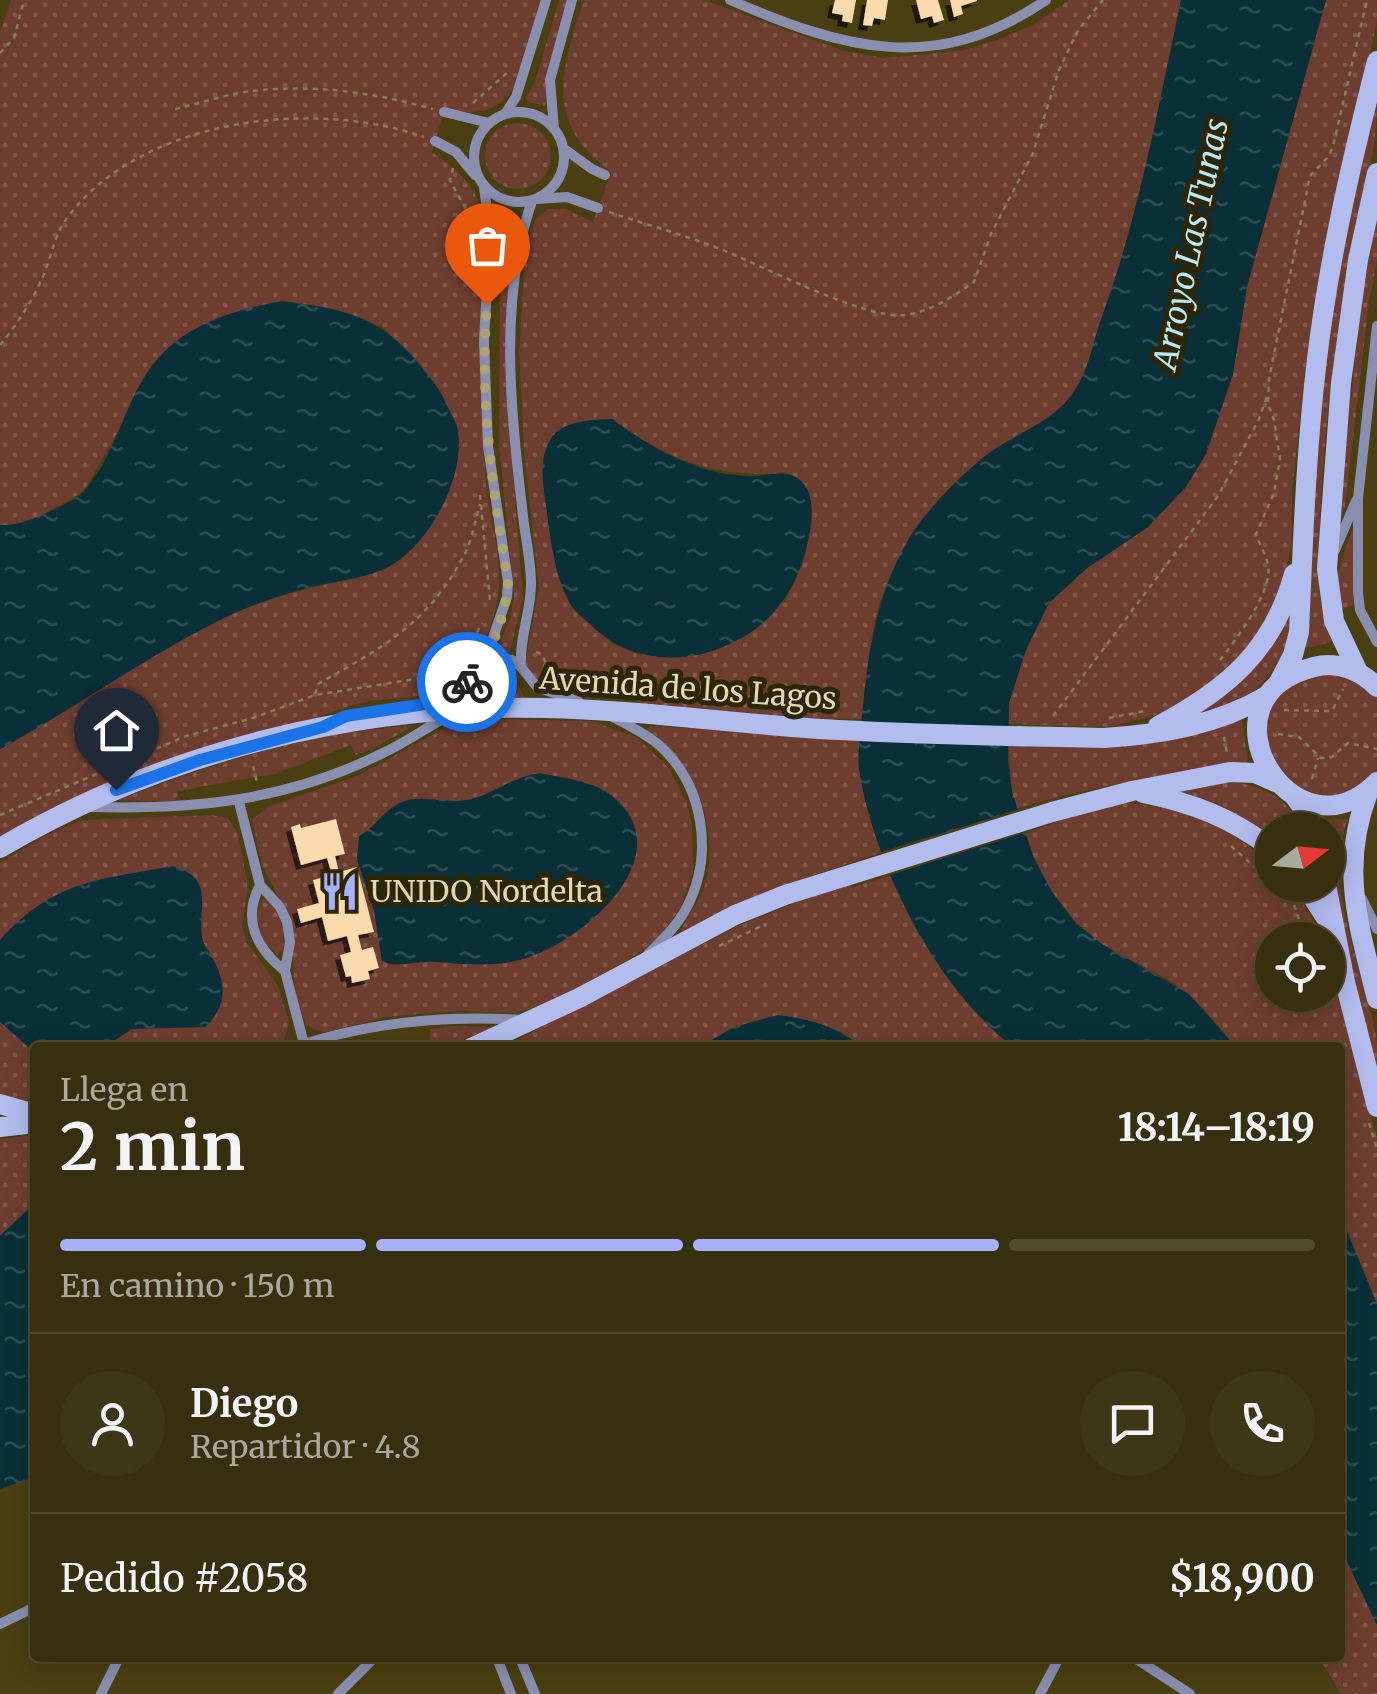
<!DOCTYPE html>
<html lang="es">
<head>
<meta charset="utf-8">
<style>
  body { margin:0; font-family:Merriweather,serif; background:#3e3716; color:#f1f3f6; height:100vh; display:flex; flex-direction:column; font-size:38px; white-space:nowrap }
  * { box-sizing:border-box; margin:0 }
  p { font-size:32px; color:#aaa99d }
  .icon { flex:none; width:55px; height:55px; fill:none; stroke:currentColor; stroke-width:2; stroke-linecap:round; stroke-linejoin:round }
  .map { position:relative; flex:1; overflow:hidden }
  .panel { position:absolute; left:30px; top:1042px; width:1315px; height:620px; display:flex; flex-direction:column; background:#372f0d; border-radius:10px; box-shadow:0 5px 25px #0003,0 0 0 2px #514a2e }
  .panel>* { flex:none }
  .needle { width:65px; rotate:74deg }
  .buttons { position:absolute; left:1255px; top:812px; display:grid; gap:20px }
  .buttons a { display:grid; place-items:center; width:90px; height:90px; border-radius:50%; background:#372f0d; box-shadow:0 5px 25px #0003,0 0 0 2px #514a2e; font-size:50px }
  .pin { position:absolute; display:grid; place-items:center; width:85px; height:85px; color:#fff; margin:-102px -42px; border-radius:50% 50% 50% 0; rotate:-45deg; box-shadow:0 0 10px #0007 }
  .pin .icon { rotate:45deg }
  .courier { position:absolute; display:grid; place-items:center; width:100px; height:100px; margin:-50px; border:8px solid #1a73e8; border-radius:50%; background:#fff; color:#222; box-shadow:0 2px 12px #0007 }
  .head em { font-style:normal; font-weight:700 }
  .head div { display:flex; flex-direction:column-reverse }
  .head { display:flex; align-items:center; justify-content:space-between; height:170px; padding:0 30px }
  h1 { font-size:65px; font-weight:700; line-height:75px }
  .bar { display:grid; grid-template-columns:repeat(4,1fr); gap:15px 10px; align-content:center; height:120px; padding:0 30px }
  .bar i { height:12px; border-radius:8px; background:#514a2e }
  .bar .current { background:#a7b1fc }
  .bar p { grid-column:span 4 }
  .line { display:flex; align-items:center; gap:25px; padding:0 30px; border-top:2px solid #514a2e }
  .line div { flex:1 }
  .round { display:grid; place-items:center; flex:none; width:105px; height:105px; border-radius:52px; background:#3e3716 }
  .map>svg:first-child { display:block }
  .green { fill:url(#green-dots); fill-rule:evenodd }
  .water { fill:url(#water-ripples) }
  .pier { fill:#493f11 }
  .building { fill:#f9dbae; filter:url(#shadow) }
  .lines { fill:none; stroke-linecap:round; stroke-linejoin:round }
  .path { stroke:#877e52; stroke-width:2.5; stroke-dasharray:5 5; stroke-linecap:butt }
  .street { stroke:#8a8fb0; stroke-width:10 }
  .secondary { stroke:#b3bcef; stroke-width:20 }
  .done { stroke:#aca379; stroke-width:10; stroke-dasharray:0 18 }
  .route { stroke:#1a73e8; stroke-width:12 }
  .labels { text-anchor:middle; stroke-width:10; stroke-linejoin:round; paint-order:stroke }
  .street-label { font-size:30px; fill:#e1d9b1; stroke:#2d2601 }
  .poi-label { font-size:30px; fill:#e1d9b1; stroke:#2d2601; text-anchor:start }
  .water-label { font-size:32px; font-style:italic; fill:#b7ebfa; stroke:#2d2601 }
</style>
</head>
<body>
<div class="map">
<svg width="1377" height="1694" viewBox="0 0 1377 1694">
  <defs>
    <pattern id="green-dots" width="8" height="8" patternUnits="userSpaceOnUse" patternTransform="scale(2.5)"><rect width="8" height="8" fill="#6d3e30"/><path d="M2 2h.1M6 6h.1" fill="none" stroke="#82594c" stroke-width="1.8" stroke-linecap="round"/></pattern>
    <pattern id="water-ripples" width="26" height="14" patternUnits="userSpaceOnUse" patternTransform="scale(2.5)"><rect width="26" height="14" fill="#093039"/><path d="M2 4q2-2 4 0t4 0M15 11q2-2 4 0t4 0" fill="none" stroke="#2d4d53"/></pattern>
    <filter id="shadow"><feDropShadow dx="-5" dy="5" stdDeviation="0" flood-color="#0009"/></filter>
  </defs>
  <rect width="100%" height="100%" fill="#493f11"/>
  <path class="green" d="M11 0H542C526 55 522 130 445 108L432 152C450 165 469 178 478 200 493 237 486 282 485 321 483 372 481 422 485 473 487 511 501 547 499 586 498 613 484 647 468 670 446 701 403 696 370 701 355 704 341 709 326 714L0 839V749C81 706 154 644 239 611 277 595 317 586 357 578L458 431C437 384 419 362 381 326L220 317 189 333 165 351 83 492 38 517 11 525H0V32Z
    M559 0H568L549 63 545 106 529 102 526 98 535 82Z
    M584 0H704L844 51 884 58 965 50 1000 39 1033 25 1069 0H1181C1157 110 1139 217 1100 323 1093 342 1090 363 1081 381 1059 422 1027 426 994 450 934 494 884 562 872 636 867 663 866 691 863 719L764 717 663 710 605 691 548 688 539 684 525 665 539 587 524 450 519 351 526 245 536 219 548 209H565L593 222 611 173C602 164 590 155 582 145 547 101 569 48 584 0ZM612 419C669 461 715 478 786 473L812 520 798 575 785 601 639 655 613 644 571 606Z
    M1326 0H1377V22L1335 205 1305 371 1292 492V543L1277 605 1259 634 1215 682 1199 695 1159 714 1109 727 1009 724V703L1018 668 1049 603 1086 569 1148 527 1168 506 1206 454 1233 374 1247 287Z
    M1377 98C1377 160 1359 218 1348 278 1333 361 1322 445 1320 529 1319 568 1315 606 1332 642L1306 648 1318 408 1337 278Z
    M485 156a33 33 0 1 1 66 0a33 33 0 1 1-66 0Z
    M504 213 518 216 508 299 505 378 523 598 509 655 496 652 510 619 514 597 499 443 500 299 504 239 501 216Z
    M1377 215V262L1369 301 1345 507 1338 528 1361 303Z
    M1353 527V605L1338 611 1335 580Z
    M1290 603C1290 611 1291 619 1291 627 1287 667 1241 714 1200 711Z
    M488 672C505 671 520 683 524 698L454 700Z
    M1318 672 1358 679 1377 696V771C1313 842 1227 738 1284 691 1293 683 1307 678 1318 672Z
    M492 719 591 721 636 737 668 767 686 801 692 823 693 871 680 909 668 925 653 943 629 959 549 1004 514 1013 462 1011 417 1014 380 1018 329 1032 314 1030 307 1025 300 1011 294 981 291 921 262 865 252 820 267 807 355 777 447 727Z
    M1242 719 1248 765C1169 773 1094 786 1017 808L1012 792 1008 744 1228 724Z
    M413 726 375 748 356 755 351 745 277 773 178 791 177 802 118 800C210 764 313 731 413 726Z
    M650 726 861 739C857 778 867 816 883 852L793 882 680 933C687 915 703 899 707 877 718 825 694 758 647 730Z
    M1220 782C1258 782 1286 795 1304 830H1272V844L1177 790Z
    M1130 803C1192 811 1223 823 1272 865V885H1291L1313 919 1320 940H1272V995H1328V960L1377 1138V1304L1340 1214V1048L1236 1047C1221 1030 1207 1011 1190 996 1165 973 1131 962 1103 945 1064 921 1038 876 1026 833L1055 823 1054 817 1094 805Z
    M212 815 228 818 238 834 248 886 242 926 247 943 278 986 289 1023 283 1044 276 1048H35V1108L0 1097V863L49 834 83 820Z
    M1348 819C1321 885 1367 976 1377 1043 1377 1055 1377 1069 1377 1082L1332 883 1328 830H1324L1321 820Z
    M892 875C919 940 957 1004 1013 1047H861L849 1037 700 1047 501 1048 738 926 849 881 852 887Z
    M263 899C280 908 285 929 283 949L278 955C261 943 251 918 263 899Z
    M450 1026 494 1027 444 1047 373 1048 430 1041V1029Z
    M35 1135V1203L0 1236V1139Z
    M1340 1547 1377 1625V1694H1341L1319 1658H1340Z"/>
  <path class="water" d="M1181 0H1326L1247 287 1233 374 1206 454 1186 487 1148 527 1086 569 1049 603 1027 647 1009 703 1008 760 1012 792 1033 856 1052 892 1076 923 1102 944 1189 994 1236 1047H1013C935 986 874 866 859 769 857 752 861 733 862 716 868 650 878 585 915 529 934 502 973 462 1001 445 1033 426 1064 415 1081 379 1090 361 1094 341 1100 322 1139 216 1158 110 1181 0Z
    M282 301C343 309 380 315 421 366 428 376 437 385 443 397 447 407 456 420 458 431 465 476 432 539 395 563 372 578 341 580 315 586 282 594 247 606 216 622 141 660 74 709 0 749V525C18 526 35 519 51 511 62 506 75 500 84 491 120 451 125 390 164 352 195 321 240 309 282 301Z
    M612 419C653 449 698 475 750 476 768 476 787 468 801 481 819 497 810 534 805 554 792 598 766 630 723 647 678 666 625 660 590 624 583 618 574 611 569 602 555 575 551 544 547 514 544 489 537 464 550 440 561 420 592 420 612 419Z
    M540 773C563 778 594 781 612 796 684 854 584 941 526 958 496 968 465 964 435 962 418 960 397 969 382 961L374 911 357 860 359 836C376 827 383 810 402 802 422 794 445 804 466 800 492 796 511 777 540 773Z
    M173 866C215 879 198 904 202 937 203 945 209 950 212 957 227 984 227 1005 206 1027L132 1029 105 1047 35 1048V1053L0 1022V940C54 880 98 880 173 866Z
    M778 1015C809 1019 837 1026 861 1047H700L734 1027Z
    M35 1203V1477L0 1489V1236Z
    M1340 1214 1377 1304V1625L1340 1547Z"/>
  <path class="pier" d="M1023 808 1030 831 887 876 877 853Z"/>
  <path class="building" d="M835 0H856L852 23 842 21 843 15 832 13Z
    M867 0H888L885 20 874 18 872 26 863 25Z
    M916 0H938L944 20 934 23 932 16 921 19Z
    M950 0H977V1L961 6 963 14 954 17Z
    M336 819 345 854 335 856 339 872 357 867 374 932 358 935 362 950 373 947 379 968 368 971 370 979 352 983 351 976 346 977 340 955 351 952 347 936 328 941 322 917 301 923 297 909 319 903 313 880 332 875 327 858 301 865 291 827 300 824 301 828Z"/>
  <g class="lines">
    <path class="path" d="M0 53 14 38 24 0
      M473 103 508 72
      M175 109C198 104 221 96 245 92 307 83 372 92 433 109
      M453 168 450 181 474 223
      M609 212C648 225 688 236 725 251 765 267 866 320 905 315 930 312 954 296 974 282L991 234 1033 153 1059 70 1078 30 1103 0
      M0 345C17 325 34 298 44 274 52 255 54 236 67 218 141 118 314 98 424 137
      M480 495 490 601
      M536 652 542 654 551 677 726 689 783 707
      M1220 660C1236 640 1273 591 1268 565 1266 554 1259 544 1256 534L1274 493 1280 459 1274 420 1268 404 1269 379 1310 176 1329 156 1333 146 1367 0
      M315 694 318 684C381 648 427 625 463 557 472 542 475 521 480 504
      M1284 710 1328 711 1333 709 1343 689
      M1053 716 1218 496 1259 419 1267 396
      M1109 718 1145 711
      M1278 734 1299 737 1321 758 1332 757 1348 743 1377 749
      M1224 737 1227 753
      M253 766 257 782
      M1312 779 1318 758
      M0 815 186 736 253 718 315 695 428 677 466 652 482 623
      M1231 846 1272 882
      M1294 905 1302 928 1311 940
      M719 946 766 924
      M1369 1123 1377 1149"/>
    <path class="street" d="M730 0C844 49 935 76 1046 0
      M444 112 489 123
      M474 157a45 45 0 1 1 90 0a45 45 0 1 1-90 0Z
      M505 114 516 97 546 0
      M554 129 550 80 572 0
      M435 141 456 152 475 175
      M563 148 592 169 605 175
      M484 187 490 232 484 341 488 446 508 582 507 597 485 661
      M538 199 567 197 598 208
      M1377 326 1358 498V592L1360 610 1377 642
      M1335 550 1356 501
      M521 667C519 638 531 612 531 584 531 558 524 532 522 507 510 408 499 297 532 201
      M422 704 446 698 473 676 485 661 500 658 512 660 521 667 537 687 579 702
      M613 717C628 725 645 733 659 745 704 785 714 854 687 907 678 925 662 940 648 954
      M239 802 260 885
      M91 807C196 810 290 800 385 752 406 742 426 728 446 717
      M1362 899 1377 929
      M285 971C256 948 242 919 260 885L280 907 287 922 290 942 285 971 304 1044
      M292 1048C368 1022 443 1015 522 1020
      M0 1624 35 1607
      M497 1658 511 1694
      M520 1658 535 1694
      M1135 1658 1190 1694
      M101 1694 119 1658
      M338 1694 374 1658
      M1040 1694 1059 1658"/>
    <path class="secondary" d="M1358 672 1334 621 1327 569 1341 383 1358 260 1377 173
      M1278 684 1293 655 1299 632C1303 541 1306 450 1317 359 1329 258 1352 159 1377 61
      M1377 687C1360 670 1337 661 1314 667 1191 697 1293 867 1377 782
      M1158 726C1226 690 1273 651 1294 574
      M1369 790C1339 866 1358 923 1377 999
      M1143 793C1193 803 1232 818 1272 849
      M1295 797 1311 819 1315 830
      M0 848C163 752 356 704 544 708 643 710 741 725 839 730 927 735 1016 736 1104 738 1162 734 1218 725 1268 695
      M1305 885 1328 921
      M1326 885 1345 982 1377 1107
      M471 1048 579 998 735 915 785 895 1052 812 1132 791 1230 772 1255 773 1275 782
      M0 1104 35 1114
      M0 1127 35 1123"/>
  </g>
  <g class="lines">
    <path class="done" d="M467 682C491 659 506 615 508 582 493 491 479 398 487 305"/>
    <path class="route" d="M116 790 200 760 323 727 346 716 432 703 446 698 467 682"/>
  </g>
  <defs>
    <symbol id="restaurant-bare" viewBox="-9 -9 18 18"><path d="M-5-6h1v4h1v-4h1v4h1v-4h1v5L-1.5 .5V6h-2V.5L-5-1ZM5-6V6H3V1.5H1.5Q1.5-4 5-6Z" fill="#a7b1fc" stroke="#2d2601" stroke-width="2.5" paint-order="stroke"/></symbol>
  </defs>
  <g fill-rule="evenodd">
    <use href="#restaurant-bare" x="312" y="864" width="55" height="55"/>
  </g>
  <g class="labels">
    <g class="street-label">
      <text transform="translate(688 689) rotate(4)" y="10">Avenida de los Lagos</text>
    </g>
    <g class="poi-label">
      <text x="370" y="902">UNIDO Nordelta</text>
    </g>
    <g class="water-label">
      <text transform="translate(1191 244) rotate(-78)" y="11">Arroyo Las Tunas</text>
    </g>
  </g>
</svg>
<div class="buttons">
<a><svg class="needle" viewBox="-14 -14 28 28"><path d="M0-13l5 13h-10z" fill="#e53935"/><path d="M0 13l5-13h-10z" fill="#aaa99d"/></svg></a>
<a><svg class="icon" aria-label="locate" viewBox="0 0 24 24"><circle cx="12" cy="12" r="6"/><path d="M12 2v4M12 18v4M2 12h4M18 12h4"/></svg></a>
</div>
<div class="pin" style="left:487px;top:305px;background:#ea580c"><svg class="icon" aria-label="bag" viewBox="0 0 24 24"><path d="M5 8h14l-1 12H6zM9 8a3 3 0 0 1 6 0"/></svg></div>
<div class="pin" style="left:116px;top:790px;background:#1f2937"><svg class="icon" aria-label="home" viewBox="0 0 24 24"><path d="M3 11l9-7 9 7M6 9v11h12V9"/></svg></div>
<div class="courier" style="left:467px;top:682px"><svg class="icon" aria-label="bike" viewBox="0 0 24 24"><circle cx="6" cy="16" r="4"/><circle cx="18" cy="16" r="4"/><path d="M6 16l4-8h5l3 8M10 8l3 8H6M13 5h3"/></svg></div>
<section class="panel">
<div class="head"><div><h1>2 min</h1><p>Llega en</p></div><em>18:14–18:19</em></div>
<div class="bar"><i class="current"></i><i class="current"></i><i class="current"></i><i></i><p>En camino · 150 m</p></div>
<div class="line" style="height:180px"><a class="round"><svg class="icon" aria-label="person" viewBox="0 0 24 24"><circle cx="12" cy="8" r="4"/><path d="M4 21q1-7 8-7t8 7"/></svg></a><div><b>Diego</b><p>Repartidor · 4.8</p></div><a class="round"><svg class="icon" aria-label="chat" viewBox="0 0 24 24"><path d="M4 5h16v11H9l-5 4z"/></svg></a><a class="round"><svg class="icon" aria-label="phone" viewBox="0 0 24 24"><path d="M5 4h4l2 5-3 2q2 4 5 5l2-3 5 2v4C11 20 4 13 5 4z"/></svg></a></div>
<div class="line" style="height:130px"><div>Pedido #2058</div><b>$18,900</b></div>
</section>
</div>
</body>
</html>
